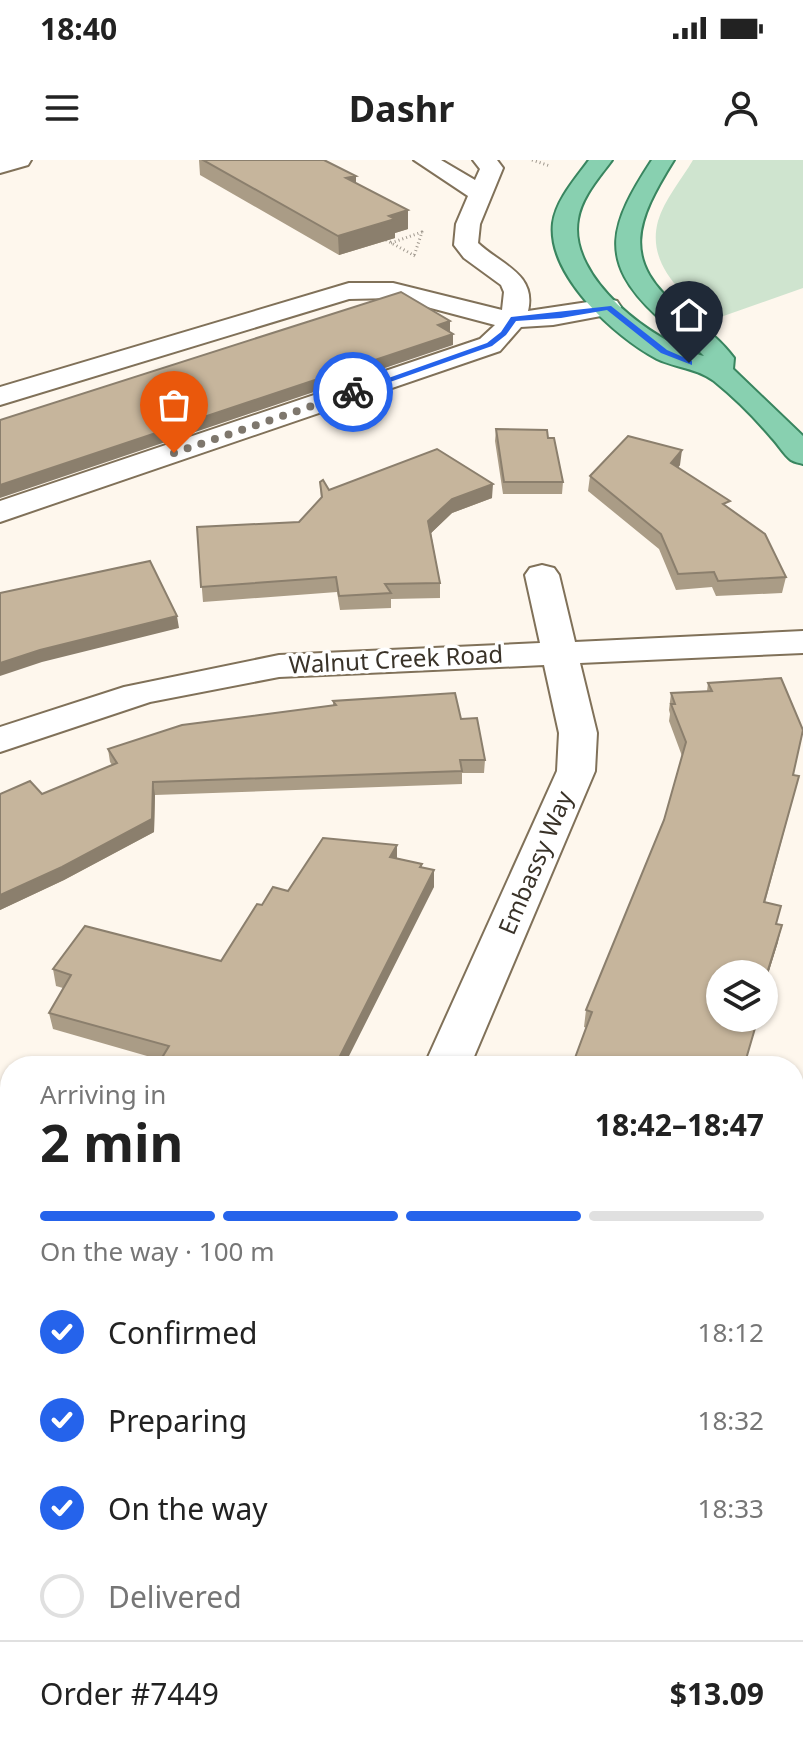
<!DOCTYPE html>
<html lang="en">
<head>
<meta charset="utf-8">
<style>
  body { margin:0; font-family:"Noto Sans",sans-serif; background:#f2f2f2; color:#222; height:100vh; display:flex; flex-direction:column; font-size:30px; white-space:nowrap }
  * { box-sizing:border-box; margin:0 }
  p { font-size:26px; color:#767676 }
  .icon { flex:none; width:44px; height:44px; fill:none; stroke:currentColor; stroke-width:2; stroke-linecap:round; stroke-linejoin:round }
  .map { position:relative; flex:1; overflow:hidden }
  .panel { position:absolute; left:0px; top:896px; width:804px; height:706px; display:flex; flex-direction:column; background:#fff; border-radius:32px 32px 0 0; box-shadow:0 2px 6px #0004 }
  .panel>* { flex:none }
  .fabs { position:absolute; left:706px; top:800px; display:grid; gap:16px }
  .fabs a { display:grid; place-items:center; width:72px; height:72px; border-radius:50%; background:#fff; box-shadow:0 2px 6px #0004; font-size:40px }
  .pin { position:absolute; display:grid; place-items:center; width:68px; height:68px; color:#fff; margin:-82px -34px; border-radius:50% 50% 50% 0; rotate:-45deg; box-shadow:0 0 8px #0007 }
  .pin .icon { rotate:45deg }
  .courier { position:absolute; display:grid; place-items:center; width:80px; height:80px; margin:-40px; border:6px solid #2563eb; border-radius:50%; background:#fff; color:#222; box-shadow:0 2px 10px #0007 }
  .head em { font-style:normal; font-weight:700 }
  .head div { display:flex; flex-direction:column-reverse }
  .head { display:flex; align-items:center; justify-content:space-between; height:136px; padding:0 40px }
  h1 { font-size:52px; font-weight:700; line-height:60px }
  .bar { display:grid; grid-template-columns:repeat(4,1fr); gap:12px 8px; align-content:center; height:96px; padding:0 40px }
  .bar i { height:10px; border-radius:6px; background:#e0e0e0 }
  .bar .active { background:#2563eb }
  .bar p { grid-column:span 4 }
  .line { display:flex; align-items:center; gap:20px; padding:0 40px; border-top:2px solid #e0e0e0 }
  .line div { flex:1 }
  ol { padding:0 40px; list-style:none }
  li { display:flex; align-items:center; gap:24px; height:88px }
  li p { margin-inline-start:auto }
  li .icon { padding:8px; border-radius:50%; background:#2563eb; color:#fff; stroke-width:4 }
  li:last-child { color:#767676 }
  li i { width:44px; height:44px; border:4px solid #e0e0e0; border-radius:50% }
  .status { display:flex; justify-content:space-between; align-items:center; height:56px; padding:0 40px; background:#fff; direction:ltr }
  .status svg { height:22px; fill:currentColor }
  header { display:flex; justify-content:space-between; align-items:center; height:104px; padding:0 40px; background:#fff; font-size:36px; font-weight:700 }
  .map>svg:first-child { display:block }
  .green { fill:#cfe4cf }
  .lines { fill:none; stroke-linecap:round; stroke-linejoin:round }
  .minor-casing { stroke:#807159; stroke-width:4 }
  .major-casing { stroke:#39855f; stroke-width:4 }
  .path { stroke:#a0998f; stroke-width:3; stroke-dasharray:1 3; stroke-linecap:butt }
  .minor { fill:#fff; fill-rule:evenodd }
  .major { fill:#88d0b0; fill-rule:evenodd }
  .wall { fill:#aa9c86 }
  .shaded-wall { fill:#8b7f6d }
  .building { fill:#c6b59c; stroke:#8b7f6d; stroke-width:2 }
  .route { fill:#2563eb }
  .done { stroke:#7e776d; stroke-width:8; stroke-dasharray:0 14.4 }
  .labels { text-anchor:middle; stroke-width:7; stroke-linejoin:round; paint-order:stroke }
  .street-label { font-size:24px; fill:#393228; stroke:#fff }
</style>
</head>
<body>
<div class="status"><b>18:40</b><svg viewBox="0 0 49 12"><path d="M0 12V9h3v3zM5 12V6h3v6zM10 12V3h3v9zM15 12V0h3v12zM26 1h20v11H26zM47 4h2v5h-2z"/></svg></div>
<header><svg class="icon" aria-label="menu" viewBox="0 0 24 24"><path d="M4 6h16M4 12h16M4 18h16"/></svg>Dashr<svg class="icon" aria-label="person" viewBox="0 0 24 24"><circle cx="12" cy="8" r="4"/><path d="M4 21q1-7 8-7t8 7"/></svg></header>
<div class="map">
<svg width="803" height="1601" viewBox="0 0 803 1601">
  <rect width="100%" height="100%" fill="#fef7ed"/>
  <path class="green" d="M693 0H803V128L715 159C684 137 646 105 658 61 664 40 682 19 693 0Z"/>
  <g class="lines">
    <defs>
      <path id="minor" d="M0 0H31L28 5 0 13Z
        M414 0H441L475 20 480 9 473 0H497L503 8 480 64 478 83C500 104 537 114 528 151L608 139 617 141 621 147 617 153 553 165 521 167 500 191 0 362V341L480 179 495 165 393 138 349 139 0 245V227L349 123H393L502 150 504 132 501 125 464 98 454 85 456 64 468 36Z
        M542 405 554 408 559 415 575 482 803 471V493L580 503 597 573 595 611 470 906H424L557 611 559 573 544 505 279 517 150 542 0 592V567L124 527 279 495 540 483 525 415 530 408Z
        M0 963 10 967V1015L0 1011Z
        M794 1513 803 1514V1578L794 1577Z"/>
      <path id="major" d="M589 0H612C599 18 582 36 578 59 567 118 654 183 704 196 690 181 672 170 657 156 596 100 611 63 652 0H674C636 61 619 101 683 151 702 166 720 179 734 198L733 209 803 276V304C800 303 794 302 791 300 784 295 778 284 771 277 754 257 735 238 714 221 697 208 676 208 657 199 615 177 547 115 553 63 556 40 576 18 589 0Z"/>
    </defs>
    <use href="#minor" class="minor-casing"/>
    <use href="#major" class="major-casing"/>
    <path class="path" d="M532 0 550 6
      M386 80 417 97
      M391 83 422 72 414 96"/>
    <use href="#minor" class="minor"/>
    <use href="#major" class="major"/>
  </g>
  <path class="wall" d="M199 0H324L356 23 408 69 395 73V78L339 95 200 15Z
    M496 269 548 278 563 322 562 334H503L495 281Z
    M680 305 678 308 729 348 786 417 782 433 716 436 712 427 676 430 659 389 588 331 590 316Z
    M320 322 329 330 492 338 452 353 431 373 440 423V438L391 439V448L340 450 337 432 203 442 197 367 299 362 321 338Z
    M708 523 793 615 799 616 765 743 777 764 778 782 764 827V814L587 868 584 867 586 850 664 660 682 596 669 561 670 554 669 550 671 533 707 531Z
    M333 541 461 559 485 600 484 613H462V624L155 635 154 672 64 720 0 750V634H42L112 605 110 602 108 589 333 545Z
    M397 685V698L422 704V708L434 710V727L161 900 53 869 49 853 63 828 56 826 53 809 221 801 262 745 288 731Z
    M0 1153 10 1166V1517L0 1502Z"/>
  <path class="shaded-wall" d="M356 16V34L346 18Z
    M408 50V69L395 73V78L339 95 338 76 389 56Z
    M450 161V172L438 165Z
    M453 174V185L0 338V325Z
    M682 290 680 305 669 318 671 303Z
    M493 324 492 338 452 353 428 376V361L452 339Z
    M177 456 179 468 42 502 0 516V503L40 490Z
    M153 622 155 635 154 672 64 720 0 750V735Z
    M397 685V701L390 697Z
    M434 710V727L344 906H335Z
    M782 765 778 782 764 827V823Z"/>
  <path class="building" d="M203 0H324L356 16 346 18 408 50 389 56 395 59 338 76Z
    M401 132 450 161 438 165 453 174 0 325V260Z
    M496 269 547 270 548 278H554L563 322H504Z
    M628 276 682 290 671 303 730 341 723 344 765 374 786 417 718 421 714 412 678 414 661 374 590 316Z
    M437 289 493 324 452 339 428 361 440 423 385 424 391 433 339 436 336 417 201 427 197 367 299 362 322 337 320 322 323 320 329 330Z
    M150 401 177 456 40 490 0 503V433Z
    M781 518 803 570 793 615 799 616 764 742 781 746 776 764 782 765 764 823V814H720V858H758L744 906H572L592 852 586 850 664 660 686 582 671 544H675L671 533 712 531 708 523Z
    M455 533 461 559 477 558 485 600H460L462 611 153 622 152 659 62 707 0 735V634L30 621 42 634 117 603 108 589 182 565 336 545 333 541Z
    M323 678 397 685 390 697 422 704 420 707 434 710 335 906H157L169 886 49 853 71 815 53 809 85 766 221 801 257 744 262 745 273 727 288 731Z
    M0 1153 10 1166V1513L0 1498Z
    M41 1592H297L304 1601H47Z"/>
  <path class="route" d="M611 146 667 190 692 201V205L661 193 607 150 561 158 516 161 506 175 492 186 356 234 349 232 487 183 501 172 511 157Z"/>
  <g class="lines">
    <path class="done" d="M174 293 353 232"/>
  </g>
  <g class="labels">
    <g class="street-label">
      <text transform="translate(396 500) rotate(-3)" y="8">Walnut Creek Road</text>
      <text transform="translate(536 703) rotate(-67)" y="8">Embassy Way</text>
    </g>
  </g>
</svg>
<div class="fabs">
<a><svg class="icon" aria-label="layers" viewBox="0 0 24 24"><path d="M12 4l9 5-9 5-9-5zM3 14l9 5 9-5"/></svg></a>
</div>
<div class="pin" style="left:174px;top:293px;background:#ea580c"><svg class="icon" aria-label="bag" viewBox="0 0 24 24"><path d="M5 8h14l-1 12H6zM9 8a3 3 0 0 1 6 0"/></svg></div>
<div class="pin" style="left:689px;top:203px;background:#1f2937"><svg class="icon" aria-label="home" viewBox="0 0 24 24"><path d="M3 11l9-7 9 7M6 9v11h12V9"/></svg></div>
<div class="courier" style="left:353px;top:232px"><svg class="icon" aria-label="bike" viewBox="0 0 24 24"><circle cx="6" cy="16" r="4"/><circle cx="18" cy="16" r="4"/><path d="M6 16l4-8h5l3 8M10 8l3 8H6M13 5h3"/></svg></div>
<section class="panel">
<div class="head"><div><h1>2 min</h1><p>Arriving in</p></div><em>18:42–18:47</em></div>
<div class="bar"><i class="active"></i><i class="active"></i><i class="active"></i><i></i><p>On the way · 100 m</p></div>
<ol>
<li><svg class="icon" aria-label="check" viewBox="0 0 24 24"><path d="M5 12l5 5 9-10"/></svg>Confirmed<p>18:12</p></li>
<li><svg class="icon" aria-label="check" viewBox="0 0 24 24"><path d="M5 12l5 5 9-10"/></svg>Preparing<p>18:32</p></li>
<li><svg class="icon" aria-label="check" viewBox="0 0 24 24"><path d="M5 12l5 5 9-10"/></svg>On the way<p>18:33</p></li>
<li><i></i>Delivered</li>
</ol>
<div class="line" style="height:104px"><div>Order #7449</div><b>$13.09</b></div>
</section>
</div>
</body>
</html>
